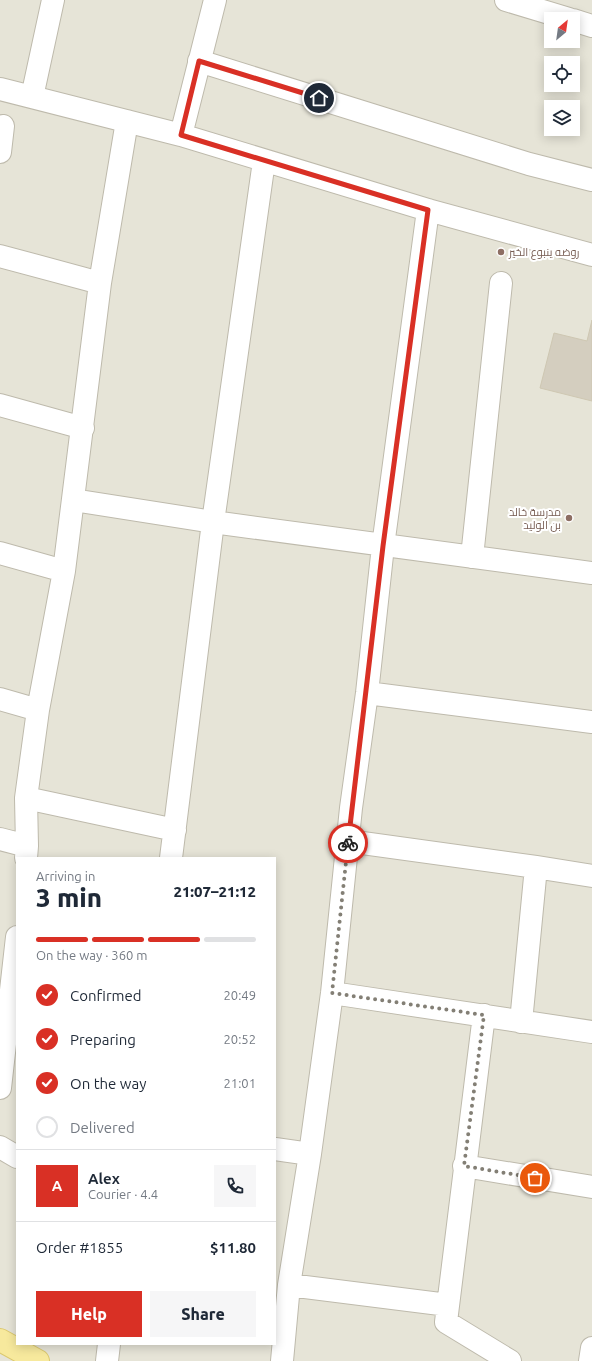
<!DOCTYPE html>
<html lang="en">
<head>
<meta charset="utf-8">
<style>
  body { margin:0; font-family:Ubuntu,Cairo,sans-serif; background:#f6f6f7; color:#1f2937; height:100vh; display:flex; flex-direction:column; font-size:15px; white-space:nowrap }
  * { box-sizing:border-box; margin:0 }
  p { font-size:13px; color:#747a83 }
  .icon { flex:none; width:22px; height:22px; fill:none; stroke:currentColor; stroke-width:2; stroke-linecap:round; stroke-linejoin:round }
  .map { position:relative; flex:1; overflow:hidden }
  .details { position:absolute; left:16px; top:857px; width:260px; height:488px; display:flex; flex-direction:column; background:#fff; border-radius:0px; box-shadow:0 2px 10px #0003 }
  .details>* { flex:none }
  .needle { width:26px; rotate:29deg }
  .buttons { position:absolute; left:544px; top:12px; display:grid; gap:8px }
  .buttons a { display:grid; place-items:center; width:36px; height:36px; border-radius:0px; background:#fff; box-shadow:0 2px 10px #0003; font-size:20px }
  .pin { position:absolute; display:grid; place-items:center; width:34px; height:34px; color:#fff; margin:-17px; border:2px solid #fff; border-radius:50%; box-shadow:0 1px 4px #0007 }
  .courier { position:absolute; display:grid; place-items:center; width:40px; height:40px; margin:-20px; border:3px solid #d93025; border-radius:50%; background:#fff; color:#222; box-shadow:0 1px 5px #0007 }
  .overview em { font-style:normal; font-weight:800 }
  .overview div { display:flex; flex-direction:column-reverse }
  .overview { display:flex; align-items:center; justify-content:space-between; height:68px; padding:0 20px }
  h1 { font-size:26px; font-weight:800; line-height:30px }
  .bar { display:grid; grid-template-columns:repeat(4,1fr); gap:6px 4px; align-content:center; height:48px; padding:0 20px }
  .bar i { height:5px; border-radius:3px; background:#e0e1e3 }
  .bar .selected { background:#d93025 }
  .bar p { grid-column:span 4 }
  .line { display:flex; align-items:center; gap:10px; padding:0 20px; border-top:1px solid #e0e1e3 }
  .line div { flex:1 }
  .round { display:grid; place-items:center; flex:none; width:42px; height:42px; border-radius:0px; background:#f6f6f7 }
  ol { padding:0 20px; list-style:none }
  li { display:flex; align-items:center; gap:12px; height:44px }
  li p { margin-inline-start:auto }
  li .icon { padding:4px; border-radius:50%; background:#d93025; color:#fff; stroke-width:4 }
  li:last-child { color:#747a83 }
  li i { width:22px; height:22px; border:2px solid #e0e1e3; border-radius:50% }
  .cta { display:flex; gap:8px; margin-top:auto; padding:8px 20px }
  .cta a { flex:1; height:46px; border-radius:0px; background:#d93025; color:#fff; font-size:16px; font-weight:800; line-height:46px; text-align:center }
  .cta a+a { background:#f6f6f7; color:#1f2937 }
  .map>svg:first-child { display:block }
  .residential { fill:#e6e4d7; fill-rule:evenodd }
  .building { fill:#d4cebf; stroke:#cec7b2 }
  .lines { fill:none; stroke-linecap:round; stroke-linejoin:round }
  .minor-casing { stroke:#bebaac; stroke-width:24 }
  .major-casing { stroke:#dbc86e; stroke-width:24 }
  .minor { stroke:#fff; stroke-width:22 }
  .major { stroke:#f7e99d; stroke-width:22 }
  .done { stroke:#837f75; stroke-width:4; stroke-dasharray:0 7.2 }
  .route { stroke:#d93025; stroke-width:5 }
  .education-dot { fill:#8d6e63; stroke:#fff; stroke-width:1.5 }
  .labels { text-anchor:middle; stroke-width:4; stroke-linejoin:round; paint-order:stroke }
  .education-label { font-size:11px; fill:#785e54; stroke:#fff; text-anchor:start }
</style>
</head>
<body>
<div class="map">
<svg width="592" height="1361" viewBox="0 0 592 1361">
  <rect width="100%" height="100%" fill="#f3f1e8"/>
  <path class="residential" d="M0 0H592V1361H0ZM551 19H573V41H551ZM551 63H573V85H551ZM551 107H573V129H551ZM17 858H275V1344H17Z"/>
  <path class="building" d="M592 320V401L540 388 554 333 587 341Z"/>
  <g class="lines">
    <defs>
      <path id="minor" d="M506 0 569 19
        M573 20 592 26
        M199 61 529 164 592 180
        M0 89 181 135 428 210 592 255
        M32 97 53 0
        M181 135 215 0
        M0 152 3 126
        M0 256 100 283
        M0 405 83 428
        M73 500 213 522 592 573
        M0 553 64 571
        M472 557 501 283
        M367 693 592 722
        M0 699 38 710
        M26 798 175 830
        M0 839 27 846
        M348 841 536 867 592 876
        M26 858 27 846 26 798 38 710 64 571 100 283 127 121
        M171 858 213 522 264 161
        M332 993 592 1032
        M484 1015 446 1322 510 1361
        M521 1022 536 867
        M0 1088 17 937
        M0 1147 17 1157
        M275 1149 310 1154
        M464 1166 592 1187
        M289 1285 448 1305
        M107 1361 109 1344
        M282 1361 289 1285 310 1154 332 993 351 808 367 693 383 546 428 210
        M590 1361 592 1348"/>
      <path id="major" d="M0 1340 38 1361"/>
    </defs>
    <use href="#minor" class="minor-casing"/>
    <use href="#major" class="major-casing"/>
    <use href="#minor" class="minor"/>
    <use href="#major" class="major"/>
  </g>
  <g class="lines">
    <path class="done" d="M348 843 332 993 484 1015 464 1166 535 1178"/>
    <path class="route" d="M319 98 199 61 181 135 428 210 383 546 348 843"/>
  </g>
  <g class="education-dot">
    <circle cx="501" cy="252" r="4"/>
    <circle cx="569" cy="518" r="4"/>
  </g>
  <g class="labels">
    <g class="education-label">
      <text x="509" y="256">روضه ينبوع الخير</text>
      <text x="561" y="516" text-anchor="end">مدرسة خالد<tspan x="561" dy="13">بن الوليد</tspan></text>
    </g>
  </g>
</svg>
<div class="buttons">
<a><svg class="needle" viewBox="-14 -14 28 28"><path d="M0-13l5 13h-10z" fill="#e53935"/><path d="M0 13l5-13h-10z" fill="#747a83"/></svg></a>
<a><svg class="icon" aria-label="locate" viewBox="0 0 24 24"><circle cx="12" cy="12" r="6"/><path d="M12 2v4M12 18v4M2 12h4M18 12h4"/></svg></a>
<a><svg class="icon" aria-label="layers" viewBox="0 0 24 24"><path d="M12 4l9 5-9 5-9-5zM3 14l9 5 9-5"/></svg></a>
</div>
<div class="pin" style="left:535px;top:1178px;background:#ea580c"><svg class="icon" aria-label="bag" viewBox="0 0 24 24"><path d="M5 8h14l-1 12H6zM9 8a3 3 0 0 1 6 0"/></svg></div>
<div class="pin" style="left:319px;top:98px;background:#1f2937"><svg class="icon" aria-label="home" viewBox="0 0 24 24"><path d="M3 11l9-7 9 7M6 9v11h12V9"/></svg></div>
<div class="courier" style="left:348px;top:843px"><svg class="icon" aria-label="bike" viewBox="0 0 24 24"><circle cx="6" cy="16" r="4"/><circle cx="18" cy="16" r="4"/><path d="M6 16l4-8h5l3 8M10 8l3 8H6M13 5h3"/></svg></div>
<section class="details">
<div class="overview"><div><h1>3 min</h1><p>Arriving in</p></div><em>21:07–21:12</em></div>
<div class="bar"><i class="selected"></i><i class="selected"></i><i class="selected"></i><i></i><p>On the way · 360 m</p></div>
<ol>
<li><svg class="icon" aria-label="check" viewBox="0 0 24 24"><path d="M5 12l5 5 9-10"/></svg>Confirmed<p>20:49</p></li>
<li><svg class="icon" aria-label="check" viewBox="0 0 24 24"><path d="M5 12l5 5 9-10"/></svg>Preparing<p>20:52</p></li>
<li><svg class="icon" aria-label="check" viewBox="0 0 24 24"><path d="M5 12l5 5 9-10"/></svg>On the way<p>21:01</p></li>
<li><i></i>Delivered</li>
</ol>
<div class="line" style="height:72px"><b class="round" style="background:#d93025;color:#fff">A</b><div><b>Alex</b><p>Courier · 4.4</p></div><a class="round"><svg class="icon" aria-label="phone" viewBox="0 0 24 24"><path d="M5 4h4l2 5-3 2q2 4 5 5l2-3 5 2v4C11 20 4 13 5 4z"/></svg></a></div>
<div class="line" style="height:52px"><div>Order #1855</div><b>$11.80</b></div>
<div class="cta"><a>Help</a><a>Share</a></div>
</section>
</div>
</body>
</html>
